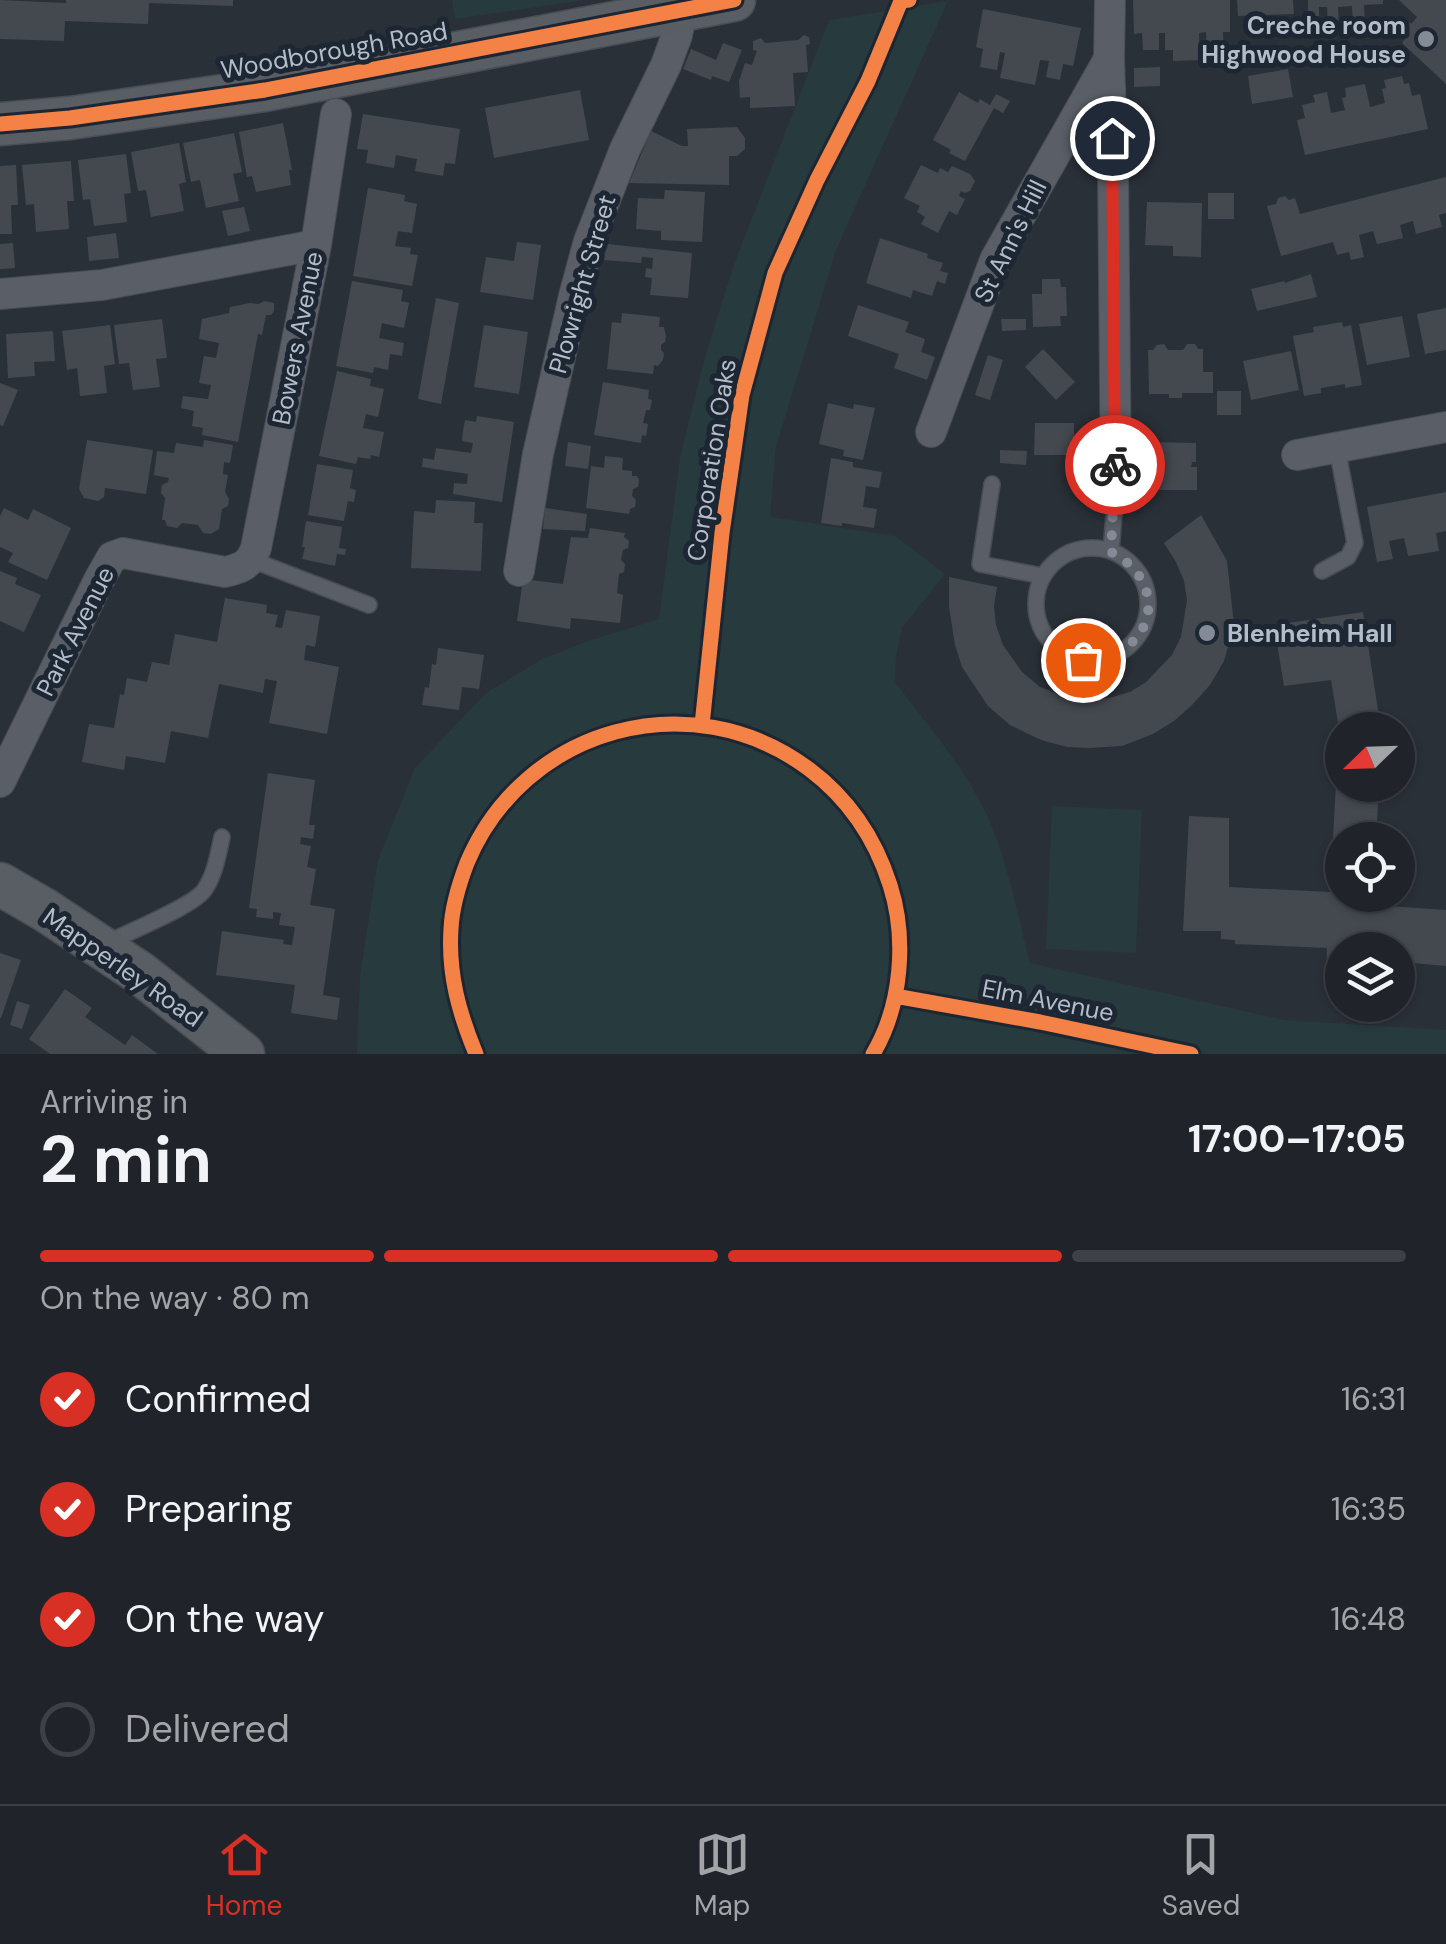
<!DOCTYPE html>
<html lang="en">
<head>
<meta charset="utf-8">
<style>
  body { margin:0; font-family:"DM Sans",sans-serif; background:#2d3036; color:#f1f3f6; height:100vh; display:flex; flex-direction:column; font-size:38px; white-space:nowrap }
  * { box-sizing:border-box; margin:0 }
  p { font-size:32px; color:#a2a4a8 }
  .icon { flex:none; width:55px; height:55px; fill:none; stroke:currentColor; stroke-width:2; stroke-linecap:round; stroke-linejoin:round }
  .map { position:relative; height:1054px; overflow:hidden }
  .details { display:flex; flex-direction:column; background:#20242a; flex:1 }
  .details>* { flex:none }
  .needle { width:65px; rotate:247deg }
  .tools { position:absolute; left:1325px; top:712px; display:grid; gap:20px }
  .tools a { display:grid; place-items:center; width:90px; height:90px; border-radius:50%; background:#20242a; box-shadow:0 2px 8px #0004,0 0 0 2px #3d4147; font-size:50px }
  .pin { position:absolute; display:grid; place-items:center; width:85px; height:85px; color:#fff; margin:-42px; border:5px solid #fff; border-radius:50%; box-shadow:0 2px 10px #0007 }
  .courier { position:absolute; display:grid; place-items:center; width:100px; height:100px; margin:-50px; border:8px solid #d93025; border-radius:50%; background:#fff; color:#222; box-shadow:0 2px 12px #0007 }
  .head em { font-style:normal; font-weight:700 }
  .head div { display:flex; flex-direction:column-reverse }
  .head { display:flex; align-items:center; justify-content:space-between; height:170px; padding:0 40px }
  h1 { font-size:65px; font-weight:700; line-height:75px }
  .bar { display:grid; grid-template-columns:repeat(4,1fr); gap:15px 10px; align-content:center; height:120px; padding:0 40px }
  .bar i { height:12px; border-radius:8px; background:#3d4147 }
  .bar .active { background:#d93025 }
  .bar p { grid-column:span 4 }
  ol { padding:0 40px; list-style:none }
  li { display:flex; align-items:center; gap:30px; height:110px }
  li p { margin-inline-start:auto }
  li .icon { padding:10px; border-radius:50%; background:#d93025; color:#fff; stroke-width:4 }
  li:last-child { color:#a2a4a8 }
  li i { width:55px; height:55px; border:5px solid #3d4147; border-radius:50% }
  .menu { display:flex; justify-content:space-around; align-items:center; height:140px; border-top:2px solid #3d4147; background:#20242a; font-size:28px; color:#a2a4a8 }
  .menu a { display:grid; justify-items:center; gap:5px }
  .menu .active { color:#d93025 }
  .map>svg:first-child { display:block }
  .green { fill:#273a3e }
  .building { fill:#444950 }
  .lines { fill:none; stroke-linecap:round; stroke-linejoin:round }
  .lane-casing { stroke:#484c53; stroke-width:18 }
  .street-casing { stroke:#484c53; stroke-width:32 }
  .secondary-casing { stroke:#484c53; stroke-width:45 }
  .lane { stroke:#5a5e66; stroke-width:15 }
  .street { stroke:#5a5e66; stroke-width:30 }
  .secondary { stroke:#595d64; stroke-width:42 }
  .cycleway-casing { stroke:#1d2633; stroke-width:21 }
  .cycleway { stroke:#f48246; stroke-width:15 }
  .done { stroke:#848b96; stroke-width:10; stroke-dasharray:0 18 }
  .route { stroke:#d93025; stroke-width:12 }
  .poi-dot { fill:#848b96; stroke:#1d2633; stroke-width:4 }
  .labels { text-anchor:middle; stroke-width:10; stroke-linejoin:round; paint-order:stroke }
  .poi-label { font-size:25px; font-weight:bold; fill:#b4bcc9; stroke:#1d2633; text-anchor:end }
  .street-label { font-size:25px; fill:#b4bcc9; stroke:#1d2633 }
</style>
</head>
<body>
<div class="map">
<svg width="1446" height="1054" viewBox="0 0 1446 1054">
  <rect width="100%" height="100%" fill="#2a3038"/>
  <path class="green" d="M452 0H585L455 19Z
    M948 1 836 250 776 447 770 517 895 536 945 574 902 628 896 656 895 682C927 725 964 766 987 815 1008 861 1017 914 1030 963L1284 1020 1446 1030V1054H357L360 975 378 860 415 768 486 693 542 659 591 640 659 619 680 458 705 357 733 267 829 20Z
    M1052 806 1142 810 1136 953 1046 949Z"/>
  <path class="building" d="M0 0 66 3V0H233V6L149 3 148 24 65 21 64 41 0 39Z
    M1133 0H1230V32H1223L1224 59H1214L1213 49H1207L1206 32 1199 33 1200 60 1173 61V50H1165V33H1159V50H1143L1142 33 1134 34Z
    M1237 0H1293L1294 14 1238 16Z
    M1308 0H1383V4L1364 5 1365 24H1353L1352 6 1338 7 1339 30 1328 31 1327 7H1319V16H1308Z
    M1399 0H1446V84L1402 43 1408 35 1396 24 1403 17 1411 24 1417 17Z
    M983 9 1081 28 1073 66 1063 64 1060 80 1046 77 1049 61 1040 60 1035 85 1000 78 1005 53 1000 52 997 70 980 67 983 49 976 47Z
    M804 35 809 37 810 44 806 45 808 72 793 73 795 106 750 108V97L740 98 739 81 745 63 752 65 757 51 753 50V41L761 38 765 43 798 40Z
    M723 43 742 50 729 82 712 76 711 80 683 69 691 49 716 60Z
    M1160 67V86L1134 87V68Z
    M1288 69 1293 97 1252 104 1248 76Z
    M1402 76 1404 84 1409 83 1412 96 1420 94 1428 129 1305 155 1297 120 1305 118 1302 105 1315 102 1313 95 1327 92 1331 113 1345 110 1342 98 1346 97 1345 88 1365 84 1370 107 1385 103 1382 89 1386 88 1384 80Z
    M580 90 589 140 494 158 485 108Z
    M959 92 978 103 980 99 990 105 996 94 1010 101 1003 113 994 108 965 161 949 153 951 150 933 140Z
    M363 114 460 129 455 164 445 163 443 176 415 171 417 159 406 157 396 155 394 168 366 163 368 150 357 149Z
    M283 123 292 170H289L291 185 256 192 252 176 247 177 239 132Z
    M737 127 745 138V149L737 156H729V185L629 183 651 131 682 146H688L687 129Z
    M234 133 242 172 233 174 239 201 206 208 200 180 191 182 183 143Z
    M179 143 186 182 179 184 184 211 151 217 146 190 138 191 131 152Z
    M126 154 131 193 124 194 127 222 94 226 90 199 83 200 78 160Z
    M71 161 74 201H67L69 229 36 232 34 204 26 205 22 165Z
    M16 165 18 205H11L12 234H0V166Z
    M921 165 938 173 940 168 948 172 952 166 970 174 975 181 970 191 965 193 961 191 959 196 965 199 957 215 949 211 938 233 921 224 925 217 917 212 920 206 904 198Z
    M1446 177V213L1439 215 1442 227 1416 234 1413 221 1400 225 1403 238 1377 244 1373 231 1359 235 1364 257 1351 260 1349 252 1337 255 1333 242 1281 256 1267 206 1276 204 1278 198 1285 196 1289 200 1295 198 1300 214Z
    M368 188 405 195 404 201 417 204 412 233 398 231 395 246 411 248 410 254 418 255 412 286 353 276Z
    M665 190 705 192 702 242 661 240V231L636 229 638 198 664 199Z
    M1208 193H1234V219H1208Z
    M1147 202 1202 203 1201 257 1173 256V246L1145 245Z
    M244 207 250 231 228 236 222 211Z
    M116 233 119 258 89 261 87 237Z
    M880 238 928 254 927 258 943 263 940 271 948 273 945 284 937 281 932 296 913 290 911 298 866 283Z
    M517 242 541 245 533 300 480 292 486 257 514 261Z
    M13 243 15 268 0 269V244Z
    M607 244 692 253 688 298 650 295 652 278 645 277 646 268 652 269 653 258 642 257 641 263 604 260Z
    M1311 274 1317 297 1257 311 1251 289 1284 281 1285 283Z
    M1042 279H1060L1061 287H1066L1067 316H1060L1061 326 1033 327 1032 294H1042Z
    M352 281 403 290 401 301 409 303 404 328 382 323 379 338 404 343 402 356 390 354 388 370 374 367 373 373 336 366Z
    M436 298 459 303 441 404 418 399Z
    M264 301 274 303V311L271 315H266L262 335 258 334 238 442 202 435 203 428 192 426 194 411 181 408 183 396 208 399 211 385 199 383 204 356 216 358 219 343 199 339 202 319 229 313 230 307 250 303 259 304Z
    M858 305 909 322 905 332 925 339 921 352 935 357 927 380 894 368 899 354 848 336Z
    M1446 308V350L1425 354 1417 314Z
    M622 313 660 317 659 327H664L666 336 665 342 661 345V350L664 353 663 360 658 366 654 365 653 374 607 369 612 322 621 323Z
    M1402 316 1410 357 1367 365 1359 324Z
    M162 319 167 358 156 359 160 387 133 390 129 363 119 364 114 325Z
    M1001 319H1026V330L1002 331Z
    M1342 322 1343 327 1351 325 1362 385 1345 388V384L1321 388V393L1304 396 1293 336 1314 332 1313 327Z
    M110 325 115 364 104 366 107 393 80 396 77 368 67 370 62 331Z
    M484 325 528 332 519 394 474 387Z
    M53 331 55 361 34 362 35 376 8 378 6 334Z
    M1164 344 1168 350H1183L1187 344H1195L1198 349H1203V372H1213V393H1182V398H1169V394H1149L1148 350H1153L1157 345Z
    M1043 349 1075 382 1056 400 1025 367Z
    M1291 351 1299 390 1251 400 1243 361Z
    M988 355 1003 360 990 400 975 395Z
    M337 371 371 379 370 386 384 389 378 417 366 414 363 428 384 432 379 457 371 455 370 459 358 457 356 464 319 456Z
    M603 382 649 390 648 399 652 400 650 410H646L643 423 648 424 646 436 642 435 641 443 594 435Z
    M0 383 18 390 3 426 0 425Z
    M1217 391H1241V415H1217Z
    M828 403 853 409 854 404 875 408 863 460 843 456 844 450 819 444Z
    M477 416 514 422 502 502 453 494 454 483 467 484 468 474 422 467 423 458 434 460 436 448 471 453 473 443 462 441 463 431 465 420 476 422Z
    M1035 423H1074V455H1034Z
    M87 440 153 450 146 494 105 488 104 497 98 501 84 498 79 489Z
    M204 440 233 445 230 463 224 462 223 474 228 475 225 492 229 499 228 506 222 509 219 529 211 534 203 533 198 525 182 523 177 528 167 526 165 520H162L165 498 161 493 162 485 168 482 169 478 154 475 157 451 174 453 176 443 203 447Z
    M568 442 591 446 588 469 565 466Z
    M1148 442 1196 443V462H1192L1191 467H1197V490H1151V485H1145V471H1148V459L1145 457 1144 449Z
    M1000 450 1027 451 1026 465 1000 463Z
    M605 456 623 458 622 470 632 471V476H637L639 480 638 487 633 489 632 496 636 500 635 507 630 509 629 514 586 508 591 466 604 468Z
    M831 458 853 462V467L882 472 879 488 866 486 863 507 877 509 874 528 842 523V526L821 523Z
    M317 464 353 470 350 488 356 490 354 502 348 501 344 521 308 515Z
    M1446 492V531L1436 533 1439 551 1408 556 1404 538 1389 541 1393 559 1377 562 1367 507Z
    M436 500 475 502 474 523H483L481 571 411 568 414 511 435 513Z
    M4 508 28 520 33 509 71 528 47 580 8 562 13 553 0 547V516Z
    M545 508 587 514 585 531 543 529Z
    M1201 515 1227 561 1234 625 1224 661 1210 685 1192 705 1174 721 1153 734 1122 746 1089 748 1067 747 1041 740 1010 725 988 706 962 667 955 645 949 607V577L997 587 994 606 996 625 1003 645 1022 672 1040 687 1074 700 1109 698 1130 692 1146 682 1172 655 1181 637 1187 600 1184 581 1176 562 1164 543Z
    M306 521 342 527 339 548 346 549 345 555 337 554 335 566 302 559 305 547H302Z
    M590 528 625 533 624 537 629 541 628 548 623 550 621 560 625 564 624 572 619 574 617 593 623 595 620 623 571 618 570 629 517 621 523 579 563 584 571 537 588 538Z
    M0 571 17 578 15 584 41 595 24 632 0 621Z
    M225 598 267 605 266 613 278 615 275 627 282 628 286 610 320 616 315 647 306 645 304 660 339 667 327 734 269 723 277 681 265 679 263 693 219 684 208 738 171 731 165 763 126 756 124 770 82 762 89 724 114 728 120 694 124 695 127 678 147 682 152 662 169 665 175 634 217 642Z
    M1363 612 1381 730H1342V785H1379L1376 840H1342V895H1374L1373 905 1446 910V966L1414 963V966L1398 965V950L1342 949 1341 973 1333 978 1326 974 1327 948 1235 944V940L1221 939V931H1183L1189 816 1229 818V887L1330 892 1339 729 1331 680 1284 686 1274 625Z
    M438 648 484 655 479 689 462 687 459 710 422 705 425 687 429 688 432 664 436 665Z
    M268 773 315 780 309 825H315L313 839 301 837 300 844 311 846 307 867 316 869 310 905 335 909 323 995 340 998 337 1020 291 1013 295 985 216 975 222 931 284 940 283 944 292 945 295 927 279 925 281 913 273 912V919L256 917 257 909 249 908Z
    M0 953 21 960 1 1018H0Z
    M65 989 92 1008 85 1017 125 1045 132 1035 158 1054H50L29 1039Z
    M17 1001 30 1005 22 1029 10 1025Z"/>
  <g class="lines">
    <defs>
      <path id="lane" d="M992 484 980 564 1043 576
        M1036 604a56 56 0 1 1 112 0a56 56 0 1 1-112 0Z
        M1111 551 1116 490
        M252 560 369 605
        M1322 571 1348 557 1355 543 1337 448
        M103 945C125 933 195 906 205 889 215 874 218 855 222 837"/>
      <path id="street" d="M1110 0 1109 59 1113 169 1116 490
        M0 294 102 285 316 245
        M931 432 995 260 1109 59
        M1297 455 1446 427
        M519 571 538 454 574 296 589 241 625 149 666 65 677 35 682 10
        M0 782 99 580 112 557 123 553 225 572C242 568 250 565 256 548L316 245 336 114"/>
      <path id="secondary" d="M0 124 70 118 265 90 734 0
        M0 884 45 910 140 973 243 1054"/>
    </defs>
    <use href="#lane" class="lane-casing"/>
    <use href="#street" class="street-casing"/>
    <use href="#secondary" class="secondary-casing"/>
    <use href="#lane" class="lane"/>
    <use href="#street" class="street"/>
    <use href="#secondary" class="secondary"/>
    <defs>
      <path id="cycleway" d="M0 124 70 118 265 90 734 0
        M702 725 722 533 742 395 775 273 817 180 868 81 901 1 909 0
        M895 996 1040 1022 1191 1054
        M476 1054C459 1013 448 974 451 929 452 907 459 884 467 863 524 727 691 681 809 769 849 799 875 838 890 885 907 938 902 1005 873 1054"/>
    </defs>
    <use href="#cycleway" class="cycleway-casing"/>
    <use href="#cycleway" class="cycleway"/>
  </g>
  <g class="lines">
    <path class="done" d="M1083 660C1154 659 1173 584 1111 552L1115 465"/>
    <path class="route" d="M1112 138 1115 465"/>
  </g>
  <g class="poi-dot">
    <circle cx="1426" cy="39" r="10"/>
    <circle cx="1207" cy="633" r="10"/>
  </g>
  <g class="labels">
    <g class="poi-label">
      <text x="1406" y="34">Creche room<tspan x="1406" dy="29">Highwood House</tspan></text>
      <text x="1227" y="642" text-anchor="start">Blenheim Hall</text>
    </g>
    <g class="street-label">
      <text transform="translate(334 50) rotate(-10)" y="9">Woodborough Road</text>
      <text transform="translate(1010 241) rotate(-64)" y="9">St Ann's Hill</text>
      <text transform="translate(582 284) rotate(-74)" y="9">Plowright Street</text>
      <text transform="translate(297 338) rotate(-79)" y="9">Bowers Avenue</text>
      <text transform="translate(711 460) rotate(-81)" y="9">Corporation Oaks</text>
      <text transform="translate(75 631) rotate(-63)" y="9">Park Avenue</text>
      <text transform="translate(123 967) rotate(35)" y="9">Mapperley Road</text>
      <text transform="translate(1048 1000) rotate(11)" y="9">Elm Avenue</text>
    </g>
  </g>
</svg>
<div class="tools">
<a><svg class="needle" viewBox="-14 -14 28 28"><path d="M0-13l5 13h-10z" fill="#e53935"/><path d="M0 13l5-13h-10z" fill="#a2a4a8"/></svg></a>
<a><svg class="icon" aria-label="locate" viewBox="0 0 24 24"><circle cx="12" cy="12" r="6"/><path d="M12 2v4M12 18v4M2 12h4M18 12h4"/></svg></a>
<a><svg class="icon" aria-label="layers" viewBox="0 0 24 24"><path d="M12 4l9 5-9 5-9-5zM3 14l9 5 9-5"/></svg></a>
</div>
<div class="pin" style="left:1083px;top:660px;background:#ea580c"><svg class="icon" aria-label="bag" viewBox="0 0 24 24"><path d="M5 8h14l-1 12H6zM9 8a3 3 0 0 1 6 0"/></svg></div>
<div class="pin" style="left:1112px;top:138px;background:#1f2937"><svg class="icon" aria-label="home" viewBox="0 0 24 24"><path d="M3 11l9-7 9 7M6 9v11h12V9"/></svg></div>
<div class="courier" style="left:1115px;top:465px"><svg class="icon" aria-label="bike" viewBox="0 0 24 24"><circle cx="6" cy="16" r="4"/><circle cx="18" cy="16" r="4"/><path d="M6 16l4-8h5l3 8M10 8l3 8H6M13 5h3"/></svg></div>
</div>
<section class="details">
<div class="head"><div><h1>2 min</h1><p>Arriving in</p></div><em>17:00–17:05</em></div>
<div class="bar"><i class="active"></i><i class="active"></i><i class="active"></i><i></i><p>On the way · 80 m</p></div>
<ol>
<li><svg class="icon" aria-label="check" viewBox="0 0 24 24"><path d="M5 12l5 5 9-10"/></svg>Confirmed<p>16:31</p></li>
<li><svg class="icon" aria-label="check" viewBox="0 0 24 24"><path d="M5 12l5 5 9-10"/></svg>Preparing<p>16:35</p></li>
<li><svg class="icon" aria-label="check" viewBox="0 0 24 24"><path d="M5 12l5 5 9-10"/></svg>On the way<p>16:48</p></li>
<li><i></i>Delivered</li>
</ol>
</section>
<nav class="menu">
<a class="active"><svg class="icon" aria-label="home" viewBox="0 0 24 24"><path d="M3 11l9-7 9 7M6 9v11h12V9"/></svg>Home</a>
<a><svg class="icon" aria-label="map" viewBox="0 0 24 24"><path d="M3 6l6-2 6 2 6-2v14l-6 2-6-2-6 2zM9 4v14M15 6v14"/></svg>Map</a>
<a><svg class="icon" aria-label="saved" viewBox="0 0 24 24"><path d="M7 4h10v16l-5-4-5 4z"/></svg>Saved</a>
</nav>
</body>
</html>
